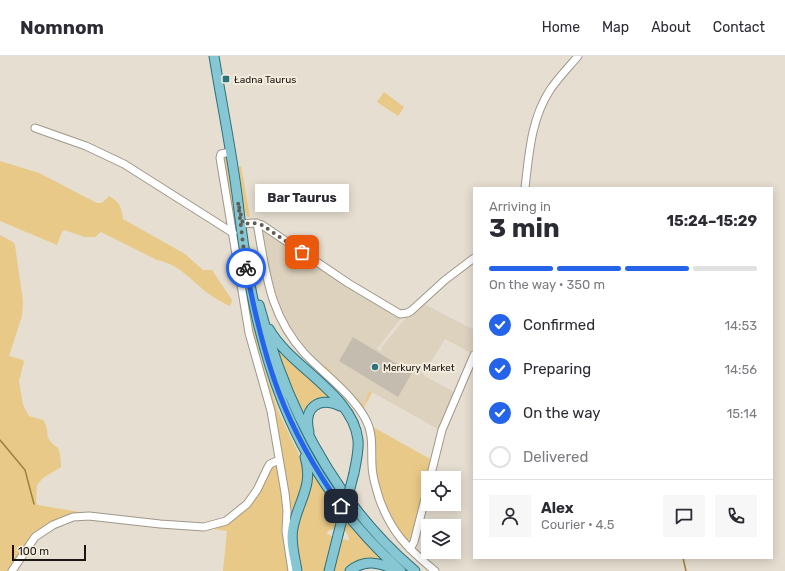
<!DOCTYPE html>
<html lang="en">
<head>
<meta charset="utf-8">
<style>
  body { margin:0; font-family:Rubik,sans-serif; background:#f7f7f7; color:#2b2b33; height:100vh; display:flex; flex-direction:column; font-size:15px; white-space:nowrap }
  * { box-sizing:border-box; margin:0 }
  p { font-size:13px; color:#7c7c81 }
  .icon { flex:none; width:22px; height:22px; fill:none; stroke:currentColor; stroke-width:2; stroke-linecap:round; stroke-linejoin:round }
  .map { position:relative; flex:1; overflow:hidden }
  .drawer { position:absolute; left:473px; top:131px; width:300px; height:372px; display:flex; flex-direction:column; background:#fff; border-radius:0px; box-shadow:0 2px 10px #0003 }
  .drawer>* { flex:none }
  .buttons { position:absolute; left:421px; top:415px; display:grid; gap:8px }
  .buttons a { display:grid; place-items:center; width:40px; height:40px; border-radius:0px; background:#fff; box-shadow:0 2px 10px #0003; font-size:20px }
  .scale { position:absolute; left:12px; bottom:10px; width:74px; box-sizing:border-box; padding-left:4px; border:2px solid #1a1712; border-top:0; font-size:11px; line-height:14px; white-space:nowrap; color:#1a1712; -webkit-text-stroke:3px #f3ecdd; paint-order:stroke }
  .pin { position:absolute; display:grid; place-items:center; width:34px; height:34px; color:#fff; margin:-17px; border-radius:8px; box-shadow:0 2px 6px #0006 }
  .courier { position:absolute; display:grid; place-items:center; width:40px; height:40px; margin:-20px; border:3px solid #2563eb; border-radius:50%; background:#fff; color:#222; box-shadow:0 1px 5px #0007 }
  .bubble { position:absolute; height:28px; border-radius:0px; background:#fff; box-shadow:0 2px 10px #0003; font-size:13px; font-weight:700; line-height:28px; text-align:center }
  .head em { font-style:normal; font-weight:700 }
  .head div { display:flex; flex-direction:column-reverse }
  .head { display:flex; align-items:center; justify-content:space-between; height:68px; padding:0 16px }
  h1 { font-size:26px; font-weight:700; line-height:30px }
  .bar { display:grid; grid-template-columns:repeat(4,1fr); gap:6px 4px; align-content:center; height:48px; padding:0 16px }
  .bar i { height:5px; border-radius:3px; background:#e1e1e2 }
  .bar .on { background:#2563eb }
  .bar p { grid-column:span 4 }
  .line { display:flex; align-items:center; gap:10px; padding:0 16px; border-top:1px solid #e1e1e2 }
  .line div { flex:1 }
  .round { display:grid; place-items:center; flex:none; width:42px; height:42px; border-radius:0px; background:#f7f7f7 }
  ol { padding:0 16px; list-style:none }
  li { display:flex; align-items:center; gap:12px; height:44px }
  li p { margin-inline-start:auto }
  li .icon { padding:4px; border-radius:50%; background:#2563eb; color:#fff; stroke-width:4 }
  li:last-child { color:#7c7c81 }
  li i { width:22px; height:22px; border:2px solid #e1e1e2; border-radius:50% }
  header { display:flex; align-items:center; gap:24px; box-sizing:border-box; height:56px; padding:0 20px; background:#fff; border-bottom:1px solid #e1e1e2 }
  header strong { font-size:19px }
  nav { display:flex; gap:22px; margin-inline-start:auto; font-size:14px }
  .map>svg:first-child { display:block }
  .built { fill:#ddd2be }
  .green { fill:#e9c987 }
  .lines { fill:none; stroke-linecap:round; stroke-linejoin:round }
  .stream { stroke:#9f813e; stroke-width:1.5 }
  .building { fill:#c4bdaf }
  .minor-casing { stroke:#9f988a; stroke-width:9 }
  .major-casing { stroke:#2c717c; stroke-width:11 }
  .minor { stroke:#fff; stroke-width:7 }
  .major { stroke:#86c7d3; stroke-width:9 }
  .major-bridge-casing { stroke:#2c717c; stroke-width:11; stroke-linecap:butt }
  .major-bridge { stroke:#86c7d3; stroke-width:9 }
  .done { stroke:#615d54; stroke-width:4; stroke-dasharray:0 7.2 }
  .route { stroke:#2563eb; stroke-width:5 }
  .poi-dot { fill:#2c7380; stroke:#f3ecdd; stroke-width:1.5 }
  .labels { text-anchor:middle; stroke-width:4; stroke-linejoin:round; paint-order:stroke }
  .poi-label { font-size:10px; fill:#1a1712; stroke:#f3ecdd; text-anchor:start }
</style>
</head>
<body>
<header>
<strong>Nomnom</strong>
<nav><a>Home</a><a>Map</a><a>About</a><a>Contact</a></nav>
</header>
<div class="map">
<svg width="785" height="515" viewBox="0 0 785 515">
  <rect width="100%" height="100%" fill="#e6ded0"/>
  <path class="built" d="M261 170 401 262 377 293 381 295V292L402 266 424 248 474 274V290L471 297 445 283 423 319 454 336 438 373 370 335 364 349 330 315 331 314 320 307 296 280 281 257 272 230Z"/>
  <path class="green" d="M384 36 404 51 398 60 377 46Z
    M226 99 237 173H233L222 100Z
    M0 105 39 117 97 147H102L109 140C119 145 122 152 123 163L185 198 203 214H212L232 244 231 248 229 250C221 245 212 241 205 235 189 222 178 208 157 204L101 176 95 181H85L64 174 62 176 57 189 0 165Z
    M241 110 250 161H247L245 156 238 111Z
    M0 179 13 186 15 189 23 245 22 260 9 300 23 304 24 306 19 325 23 349 29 360 43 364C52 377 41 380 58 392L60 398 61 411 43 422 37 429 36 446 38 449 97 459 87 458 44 473 10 515H0Z
    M236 181 239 182 261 302 279 357 304 409 305 423 294 460 293 515 288 437 281 389 275 356 251 281Z
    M274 286 334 344 304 361 289 329Z
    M317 305 331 314 330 315 364 349 369 335 372 337 363 353 373 371 432 404 411 485 406 486 390 466 375 422 371 368Z
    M278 409 283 442 290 515H223L227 475 208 472 232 463 272 410Z
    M311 413 347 464 385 506 346 515H333L341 483 349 484C349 473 337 470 328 475L327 478 334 481 325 515H299L294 485Z"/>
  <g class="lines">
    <path class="stream" d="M0 384 25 414 34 448
      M683 502 686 515"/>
  </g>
  <path class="building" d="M353 281 412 317 398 341 339 305Z"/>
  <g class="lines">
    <defs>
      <path id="minor" d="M35 72 86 90 124 108 233 177
        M230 96 221 98 220 102 249 277 271 355 285 437 287 455 286 475 292 515
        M525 132C529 98 531 63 550 34 558 22 569 11 578 0
        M257 167C266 217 269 259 305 298 325 319 351 337 365 362 374 378 371 392 372 409 372 421 376 431 379 442 391 476 407 492 435 515
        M243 168 253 167 262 169 348 227 400 258 407 257 411 255 445 224 474 202
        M430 422 442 374 474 299
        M410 493 414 486 428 431
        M12 515 35 481 53 469 73 461 89 460 160 468 204 471 226 465 247 448 257 434 268 411 270 408 279 404"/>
      <path id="major" d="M214 0C222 49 232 97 238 146 255 293 287 413 401 515
        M259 249C286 350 334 446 415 515
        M269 273C290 311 353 338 358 384 359 395 356 406 354 417
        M309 376C303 352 318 340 340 350
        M297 515C295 501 290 486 293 472 298 445 314 430 305 401
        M329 515 338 479
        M350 515C364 503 381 506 396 515"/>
    </defs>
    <use href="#minor" class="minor-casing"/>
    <use href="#major" class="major-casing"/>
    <use href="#minor" class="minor"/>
    <use href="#major" class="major"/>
    <defs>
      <path id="major-bridge" d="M338 479 354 417"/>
    </defs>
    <use href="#major-bridge" class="major-bridge-casing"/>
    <use href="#major-bridge" class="major-bridge"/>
  </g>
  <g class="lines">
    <path class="done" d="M246 212 238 146 243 168 253 167 262 169 302 196"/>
    <path class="route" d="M246 212C264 307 284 370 341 450"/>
  </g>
  <g class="poi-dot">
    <rect x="222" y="19" width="8" height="8" rx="2"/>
    <circle cx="375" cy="311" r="4"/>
  </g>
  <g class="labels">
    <g class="poi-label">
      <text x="234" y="27">Ładna Taurus</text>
      <text x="383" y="315">Merkury Market</text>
    </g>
  </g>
</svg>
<div class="buttons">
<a><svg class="icon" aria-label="locate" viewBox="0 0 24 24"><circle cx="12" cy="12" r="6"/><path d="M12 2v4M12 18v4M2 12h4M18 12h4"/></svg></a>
<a><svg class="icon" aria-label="layers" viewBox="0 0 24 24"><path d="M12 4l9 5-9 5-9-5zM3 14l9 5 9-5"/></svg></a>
</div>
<div class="scale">100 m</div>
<div class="pin" style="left:302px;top:196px;background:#ea580c"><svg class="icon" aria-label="bag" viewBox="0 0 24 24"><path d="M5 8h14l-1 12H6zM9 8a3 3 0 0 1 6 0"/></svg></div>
<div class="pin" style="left:341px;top:450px;background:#1f2937"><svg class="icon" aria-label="home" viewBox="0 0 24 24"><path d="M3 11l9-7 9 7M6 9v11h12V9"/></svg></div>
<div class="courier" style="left:246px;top:212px"><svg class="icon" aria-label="bike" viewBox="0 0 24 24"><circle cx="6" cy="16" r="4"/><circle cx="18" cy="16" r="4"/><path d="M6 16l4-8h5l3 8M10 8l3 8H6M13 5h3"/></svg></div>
<div class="bubble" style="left:255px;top:128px;width:94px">Bar Taurus</div>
<section class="drawer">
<div class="head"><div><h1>3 min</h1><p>Arriving in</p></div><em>15:24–15:29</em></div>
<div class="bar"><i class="on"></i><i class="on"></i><i class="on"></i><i></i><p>On the way · 350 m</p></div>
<ol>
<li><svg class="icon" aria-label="check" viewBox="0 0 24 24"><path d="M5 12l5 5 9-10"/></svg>Confirmed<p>14:53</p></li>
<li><svg class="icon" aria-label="check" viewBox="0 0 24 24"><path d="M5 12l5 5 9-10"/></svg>Preparing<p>14:56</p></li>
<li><svg class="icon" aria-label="check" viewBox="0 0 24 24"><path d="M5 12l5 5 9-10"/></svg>On the way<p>15:14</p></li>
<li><i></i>Delivered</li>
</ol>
<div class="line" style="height:72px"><a class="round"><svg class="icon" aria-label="person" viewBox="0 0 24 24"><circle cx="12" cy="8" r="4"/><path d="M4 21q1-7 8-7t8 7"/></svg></a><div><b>Alex</b><p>Courier · 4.5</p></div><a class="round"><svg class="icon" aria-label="chat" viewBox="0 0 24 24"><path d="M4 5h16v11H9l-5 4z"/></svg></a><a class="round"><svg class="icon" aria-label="phone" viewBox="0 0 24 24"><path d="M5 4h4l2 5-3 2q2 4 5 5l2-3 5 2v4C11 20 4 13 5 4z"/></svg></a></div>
</section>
</div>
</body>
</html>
